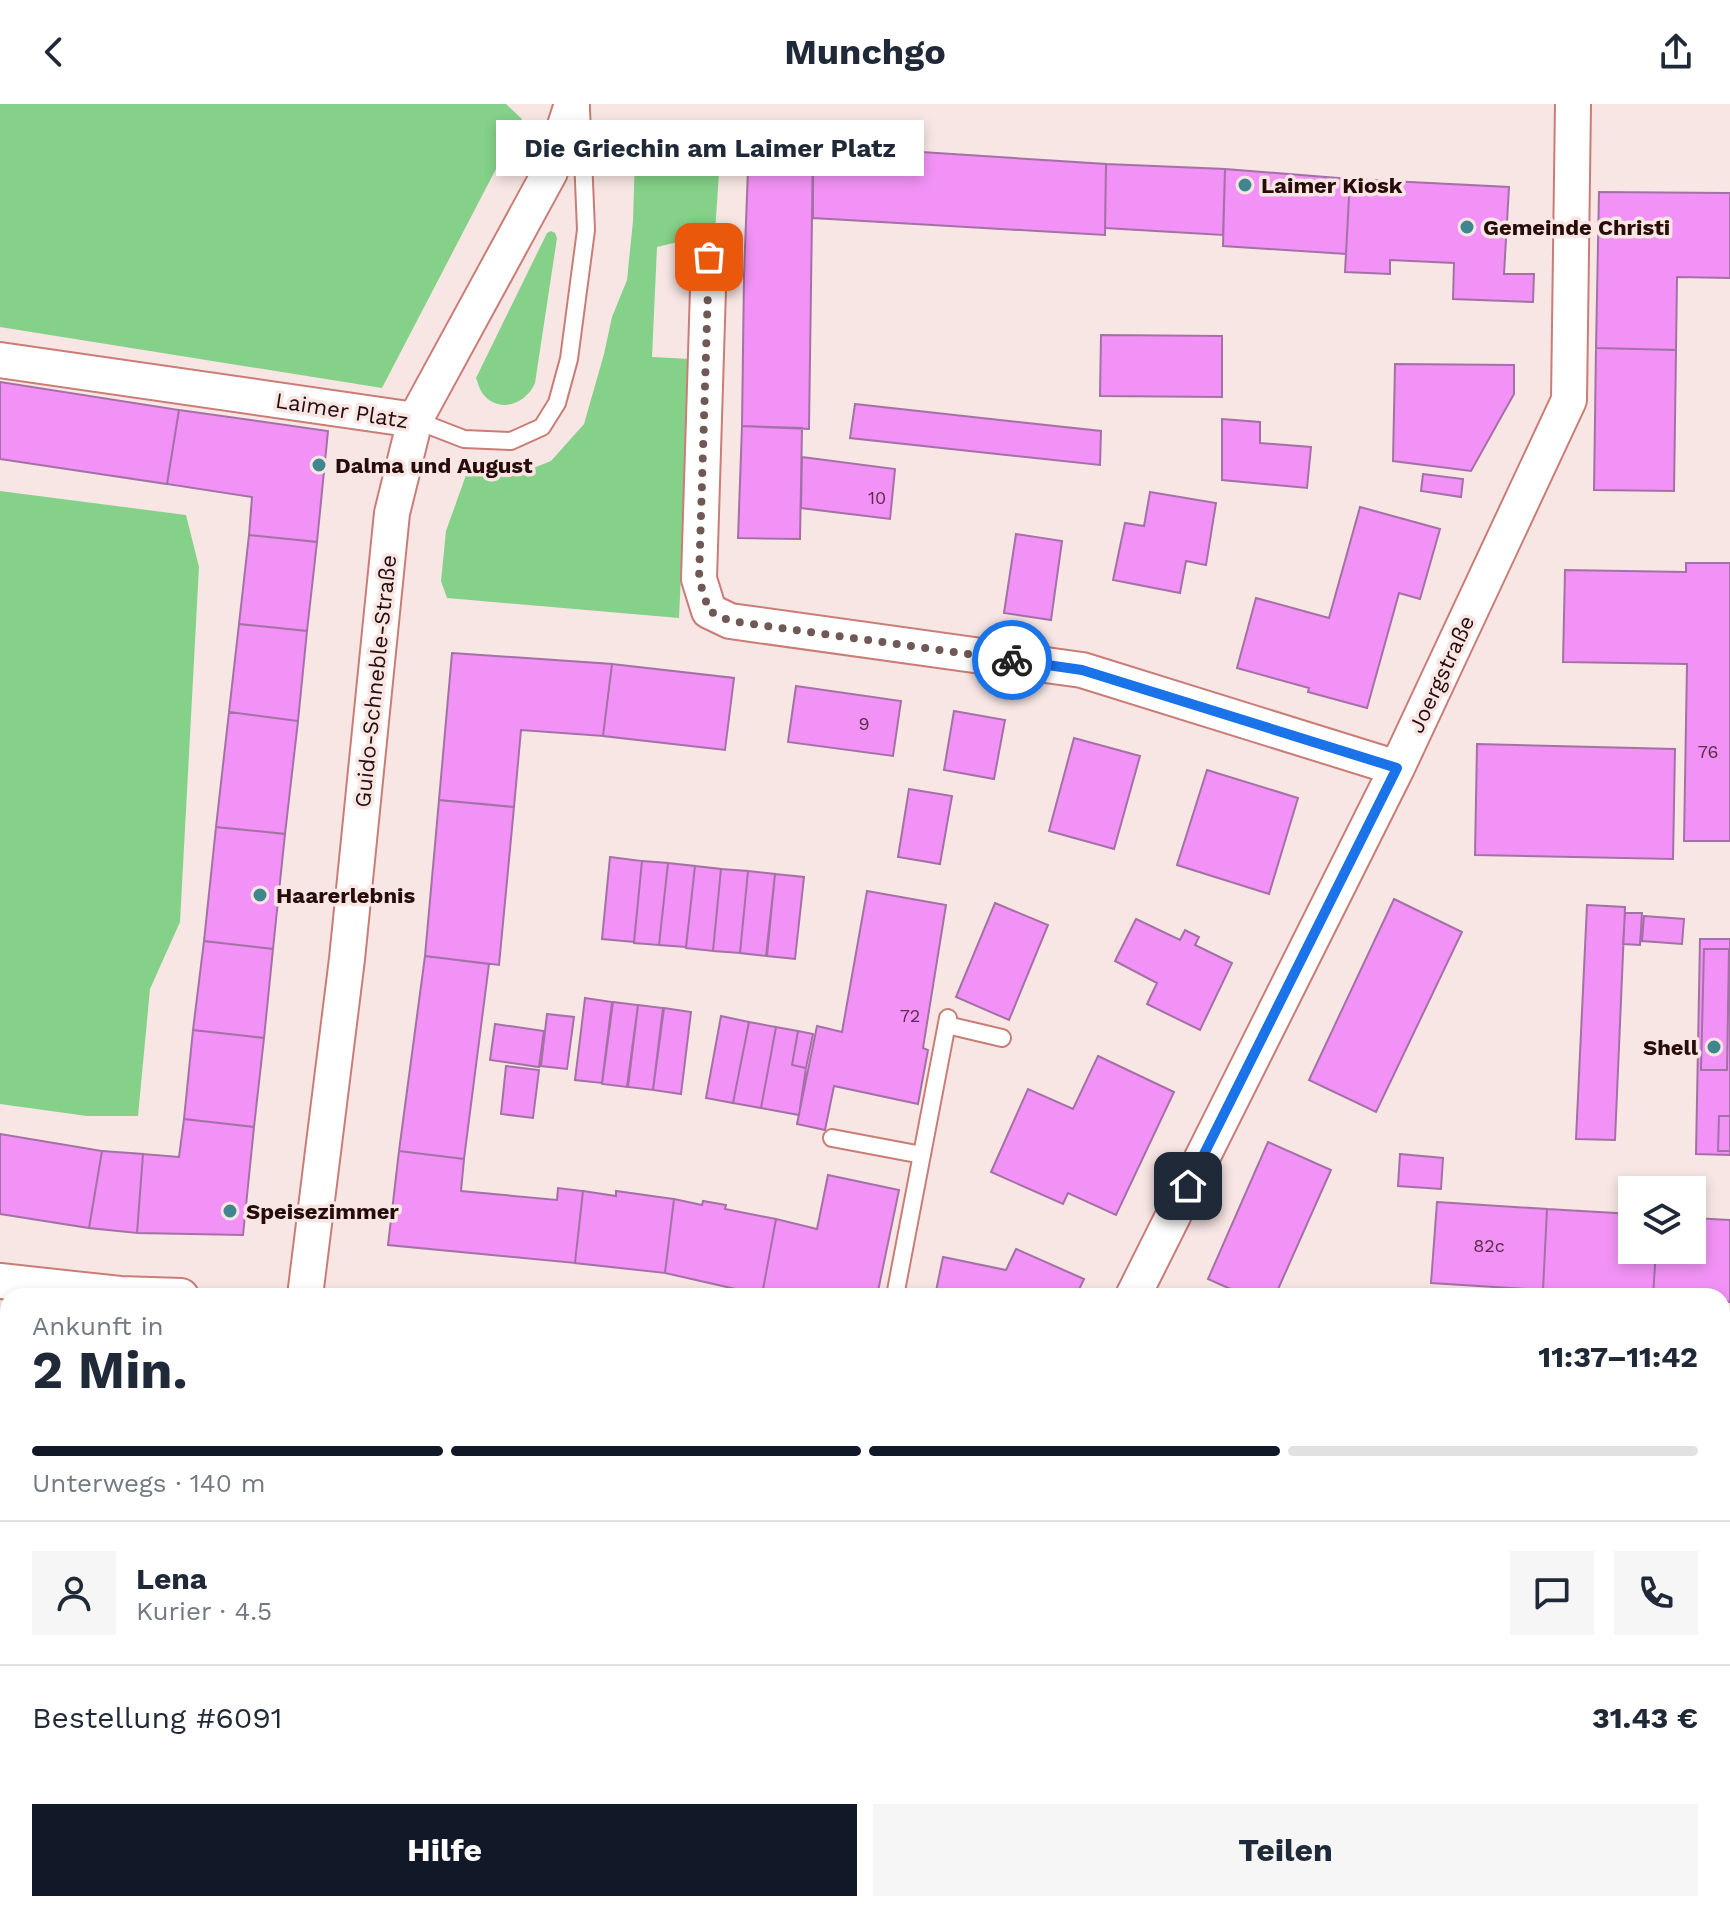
<!DOCTYPE html>
<html lang="de">
<head>
<meta charset="utf-8">
<style>
  body { margin:0; font-family:"Work Sans",sans-serif; background:#f6f6f7; color:#1f2937; height:100vh; display:flex; flex-direction:column; font-size:30px; white-space:nowrap }
  * { box-sizing:border-box; margin:0 }
  p { font-size:26px; color:#747a83 }
  .icon { flex:none; width:44px; height:44px; fill:none; stroke:currentColor; stroke-width:2; stroke-linecap:round; stroke-linejoin:round }
  .map { position:relative; flex:1; overflow:hidden }
  .side { position:absolute; left:0px; top:1184px; width:1730px; height:624px; display:flex; flex-direction:column; background:#fff; border-radius:24px 24px 0 0; box-shadow:0 4px 12px #0003 }
  .side>* { flex:none }
  .tools { position:absolute; left:1618px; top:1072px; display:grid; gap:16px }
  .tools a { display:grid; place-items:center; width:88px; height:88px; border-radius:0px; background:#fff; box-shadow:0 4px 12px #0003; font-size:40px }
  .pin { position:absolute; display:grid; place-items:center; width:68px; height:68px; color:#fff; margin:-34px; border-radius:16px; box-shadow:0 4px 12px #0006 }
  .courier { position:absolute; display:grid; place-items:center; width:80px; height:80px; margin:-40px; border:6px solid #1a73e8; border-radius:50%; background:#fff; color:#222; box-shadow:0 2px 10px #0007 }
  .bubble { position:absolute; height:56px; border-radius:0px; background:#fff; box-shadow:0 4px 12px #0003; font-size:26px; font-weight:700; line-height:56px; text-align:center }
  .head em { font-style:normal; font-weight:700 }
  .head div { display:flex; flex-direction:column-reverse }
  .head { display:flex; align-items:center; justify-content:space-between; height:136px; padding:0 32px }
  h1 { font-size:52px; font-weight:700; line-height:60px }
  .bar { display:grid; grid-template-columns:repeat(4,1fr); gap:12px 8px; align-content:center; height:96px; padding:0 32px }
  .bar i { height:10px; border-radius:6px; background:#e0e1e3 }
  .bar .active { background:#111827 }
  .bar p { grid-column:span 4 }
  .line { display:flex; align-items:center; gap:20px; padding:0 32px; border-top:2px solid #e0e1e3 }
  .line div { flex:1 }
  .round { display:grid; place-items:center; flex:none; width:84px; height:84px; border-radius:0px; background:#f6f6f7 }
  .primary-button { display:flex; gap:16px; margin-top:auto; padding:16px 32px }
  .primary-button a { flex:1; height:92px; border-radius:0px; background:#111827; color:#fff; font-size:32px; font-weight:700; line-height:92px; text-align:center }
  .primary-button a+a { background:#f6f6f7; color:#1f2937 }
  header { display:flex; justify-content:space-between; align-items:center; height:104px; padding:0 32px; background:#fff; font-size:36px; font-weight:700 }
  .map>svg:first-child { display:block }
  .green { fill:#85d189 }
  .building { fill:#f292f6; stroke:#a471a6; stroke-width:2 }
  .lines { fill:none; stroke-linecap:round; stroke-linejoin:round }
  .service-casing { stroke:#ca7d76; stroke-width:20 }
  .minor-casing { stroke:#ca7d76; stroke-width:38 }
  .service { stroke:#fff; stroke-width:16 }
  .minor { stroke:#fff; stroke-width:34 }
  .done { stroke:#705856; stroke-width:8; stroke-dasharray:0 14.4 }
  .route { stroke:#1a73e8; stroke-width:10 }
  .poi-dot { fill:#3f868e; stroke:#f7e6e4; stroke-width:3 }
  .labels { text-anchor:middle; stroke-width:7; stroke-linejoin:round; paint-order:stroke }
  .number-label { font-size:18px; fill:#5a2e45 }
  .poi-label { font-size:22px; font-weight:bold; fill:#280c0a; stroke:#f7e6e4; text-anchor:start }
  .street-label { font-size:22px; fill:#280c0a; stroke:#f7e6e4 }
</style>
</head>
<body>
<header><svg class="icon" aria-label="back" viewBox="0 0 24 24"><path d="M15 5l-7 7 7 7"/></svg>Munchgo<svg class="icon" aria-label="share" viewBox="0 0 24 24"><path d="M12 15V3M7 8l5-5 5 5M5 13v7h14v-7"/></svg></header>
<div class="map">
<svg width="1730" height="1808" viewBox="0 0 1730 1808">
  <rect width="100%" height="100%" fill="#f7e6e4"/>
  <path class="green" d="M0 0H506L522 15 382 284 0 223Z
    M642 31 721 37 715 129 657 143 652 253 691 255 679 514 447 494 441 477 446 427 466 371 510 373 551 357 584 320 604 250 612 213 627 176 633 117 635 51Z
    M551 127 555 129 557 134 535 279C526 301 496 311 481 287 479 283 478 279 476 274L547 129Z
    M0 387 186 411 199 463 180 818 150 885 138 1012H87L0 1000Z
    M0 1338 8 1339V1765L0 1795Z"/>
  <path class="building" d="M749 38 813 41 809 325 742 322 744 171Z
    M813 41 1106 60 1105 131 813 114Z
    M1106 60 1225 65 1223 131 1105 124Z
    M1225 65 1350 75 1346 150 1223 142Z
    M1350 75 1509 83 1504 170H1534L1533 198 1453 195 1454 159 1390 156V170L1345 168Z
    M1599 88 1730 89V174L1677 173 1676 246 1596 244Z
    M1101 231 1222 232V293L1100 292Z
    M1596 244 1676 246 1674 387 1594 386Z
    M1395 260 1514 261V290L1471 367 1393 357Z
    M0 278 179 306 167 380 0 355Z
    M855 300 1101 327 1100 361 850 334Z
    M179 306 328 327 317 438 249 431 252 393 167 380Z
    M1222 315 1260 318V339L1311 343 1307 384 1222 376Z
    M742 322 802 324 800 435 738 434Z
    M802 353 895 365 890 415 801 404Z
    M1423 370 1463 375 1461 393 1421 387Z
    M1150 388 1216 399 1206 461 1186 457 1180 489 1113 476 1125 419 1144 422Z
    M1360 403 1440 425 1420 495 1399 489 1367 604 1308 588 1309 584 1237 564 1256 494 1329 514Z
    M1016 430 1062 437 1051 516 1004 509Z
    M249 431 317 438 307 527 239 520Z
    M1686 459H1730V737H1684L1687 560 1563 558 1565 466 1686 468Z
    M239 520 307 527 298 617 229 608Z
    M452 549 612 560 603 632 521 626 514 703 439 696Z
    M612 560 734 574 725 646 603 632Z
    M796 582 901 597 893 652 788 638Z
    M954 607 1005 616 994 675 944 666Z
    M229 608 298 617 285 730 216 723Z
    M1074 634 1140 652 1114 745 1049 727Z
    M1477 640 1675 645 1673 755 1475 751Z
    M1207 666 1298 694 1269 790 1177 761Z
    M909 685 952 692 940 760 898 753Z
    M439 696 514 703 499 861 425 852Z
    M216 723 285 730 273 845 204 837Z
    M610 753 642 757 634 838 602 835Z
    M642 757 668 759 659 841 634 839Z
    M668 759 695 762 686 843 659 841Z
    M695 762 721 765 713 847 686 844Z
    M721 765 748 767 740 849 713 847Z
    M748 767 775 770 766 852 740 849Z
    M775 770 804 773 795 855 767 852Z
    M867 787 946 801 923 944 928 946 918 1000 834 982 825 1026 797 1020 817 922 842 928Z
    M1394 795 1462 828 1376 1008 1309 976Z
    M995 799 1048 821 1009 916 956 893Z
    M1587 801 1625 803 1615 1036 1576 1035Z
    M1625 809H1642L1640 841 1623 840Z
    M1644 812 1684 815 1682 840 1642 837Z
    M1136 815 1180 836 1185 826 1199 833 1195 841 1232 859 1200 926 1147 900 1157 879 1115 857Z
    M1700 835H1730V1051L1696 1050Z
    M204 837 273 845 264 934 193 926Z
    M1704 845H1729L1727 966H1701Z
    M425 852 489 860 464 1055 399 1047Z
    M585 894 612 898 602 979 575 976Z
    M613 898 638 901 627 983 602 980Z
    M638 901 663 904 653 986 628 983Z
    M664 904 691 908 681 990 653 986Z
    M547 910 574 913 567 965 541 962Z
    M721 912 749 918 733 999 706 994Z
    M749 918 776 923 761 1004 733 999Z
    M495 920 544 927 539 963 490 956Z
    M776 923 798 927 792 961 806 964 799 1011 761 1004Z
    M193 926 264 934 254 1023 184 1015Z
    M798 927 813 930 806 964 792 961Z
    M1098 952 1174 988 1116 1111 1068 1089 1063 1100 991 1068 1028 985 1073 1005Z
    M506 962 539 966 533 1014 501 1010Z
    M1719 1012H1730V1047H1718Z
    M184 1015 254 1023 243 1131 137 1129 143 1050 179 1053Z
    M0 1030 102 1047 89 1124 0 1110Z
    M1268 1038 1331 1066 1275 1192H1246L1208 1175Z
    M102 1047 143 1050 137 1129 89 1124Z
    M399 1047 464 1055 461 1087 557 1096 558 1084 583 1087 575 1159 388 1141Z
    M1400 1050 1443 1054 1441 1085 1398 1082Z
    M828 1071 899 1086 877 1192 762 1191 776 1115 817 1125Z
    M583 1087 616 1092V1087L674 1095 665 1169 575 1159Z
    M674 1095 702 1101 703 1097 726 1101 725 1105 776 1115 762 1191 665 1169Z
    M1437 1098 1547 1105 1543 1186 1431 1179Z
    M1547 1105 1632 1110V1146H1656L1653 1192 1543 1186Z
    M1692 1114 1730 1116V1198L1722 1197V1192H1653L1656 1146H1692Z
    M1016 1145 1084 1175 1076 1192H935L943 1153 1006 1166Z
    M0 1222 8 1223V1307L0 1306Z
    M1722 1522 1730 1523V1588L1722 1587Z
    M1726 1626H1730V1742H1722Z
    M47 1800H116L114 1808H45Z
    M274 1800H328L327 1808H273Z
    M478 1800H529L527 1808H476Z
    M629 1800H683L682 1808H627Z
    M829 1800H889L887 1808H828Z
    M1027 1800H1163L1161 1808H1025Z
    M1560 1800H1698L1696 1808H1558Z"/>
  <g class="lines">
    <defs>
      <path id="service" d="M415 316 464 335 511 337 542 323 557 299 569 255 586 126 581 5
        M947 921 1002 934
        M832 1034 922 1051
        M895 1192 948 914"/>
      <path id="minor" d="M709 153 699 475 709 507 730 517 1082 566 1397 664
        M0 256 415 316
        M0 1177 120 1190 181 1192
        M305 1192 347 855 392 409 415 316 550 68 572 0
        M1133 1192 1397 664 1569 296 1573 0
        M1722 1454H1730
        M191 1808 193 1800
        M576 1808 578 1800
        M959 1808 960 1800
        M1483 1808 1484 1800"/>
    </defs>
    <use href="#service" class="service-casing"/>
    <use href="#minor" class="minor-casing"/>
    <use href="#service" class="service"/>
    <use href="#minor" class="minor"/>
  </g>
  <g class="lines">
    <path class="done" d="M709 153 699 475 709 507 730 517 1012 556"/>
    <path class="route" d="M1012 556 1082 566 1397 664 1188 1082"/>
  </g>
  <g class="poi-dot">
    <circle cx="1245" cy="81" r="8"/>
    <circle cx="1467" cy="123" r="8"/>
    <circle cx="319" cy="361" r="8"/>
    <circle cx="260" cy="791" r="8"/>
    <circle cx="1714" cy="943" r="8"/>
    <circle cx="230" cy="1107" r="8"/>
  </g>
  <g class="labels">
    <g class="number-label">
      <text x="877" y="400">10</text>
      <text x="864" y="626">9</text>
      <text x="1708" y="654">76</text>
      <text x="910" y="918">72</text>
      <text x="1489" y="1148">82c</text>
    </g>
    <g class="poi-label">
      <text x="1261" y="89">Laimer Kiosk</text>
      <text x="1483" y="131">Gemeinde Christi</text>
      <text x="335" y="369">Dalma und August</text>
      <text x="276" y="799">Haarerlebnis</text>
      <text x="1698" y="951" text-anchor="end">Shell</text>
      <text x="246" y="1115">Speisezimmer</text>
    </g>
    <g class="street-label">
      <text transform="translate(342 306) rotate(9)" y="8">Laimer Platz</text>
      <text transform="translate(1441 570) rotate(-65)" y="8">Joergstraße</text>
      <text transform="translate(375 577) rotate(-84)" y="8">Guido-Schneble-Straße</text>
    </g>
  </g>
</svg>
<div class="tools">
<a><svg class="icon" aria-label="layers" viewBox="0 0 24 24"><path d="M12 4l9 5-9 5-9-5zM3 14l9 5 9-5"/></svg></a>
</div>
<div class="pin" style="left:709px;top:153px;background:#ea580c"><svg class="icon" aria-label="bag" viewBox="0 0 24 24"><path d="M5 8h14l-1 12H6zM9 8a3 3 0 0 1 6 0"/></svg></div>
<div class="pin" style="left:1188px;top:1082px;background:#1f2937"><svg class="icon" aria-label="home" viewBox="0 0 24 24"><path d="M3 11l9-7 9 7M6 9v11h12V9"/></svg></div>
<div class="courier" style="left:1012px;top:556px"><svg class="icon" aria-label="bike" viewBox="0 0 24 24"><circle cx="6" cy="16" r="4"/><circle cx="18" cy="16" r="4"/><path d="M6 16l4-8h5l3 8M10 8l3 8H6M13 5h3"/></svg></div>
<div class="bubble" style="left:496px;top:16px;width:428px">Die Griechin am Laimer Platz</div>
<section class="side">
<div class="head"><div><h1>2 Min.</h1><p>Ankunft in</p></div><em>11:37–11:42</em></div>
<div class="bar"><i class="active"></i><i class="active"></i><i class="active"></i><i></i><p>Unterwegs · 140 m</p></div>
<div class="line" style="height:144px"><a class="round"><svg class="icon" aria-label="person" viewBox="0 0 24 24"><circle cx="12" cy="8" r="4"/><path d="M4 21q1-7 8-7t8 7"/></svg></a><div><b>Lena</b><p>Kurier · 4.5</p></div><a class="round"><svg class="icon" aria-label="chat" viewBox="0 0 24 24"><path d="M4 5h16v11H9l-5 4z"/></svg></a><a class="round"><svg class="icon" aria-label="phone" viewBox="0 0 24 24"><path d="M5 4h4l2 5-3 2q2 4 5 5l2-3 5 2v4C11 20 4 13 5 4z"/></svg></a></div>
<div class="line" style="height:104px"><div>Bestellung #6091</div><b>31.43 €</b></div>
<div class="primary-button"><a>Hilfe</a><a>Teilen</a></div>
</section>
</div>
</body>
</html>
